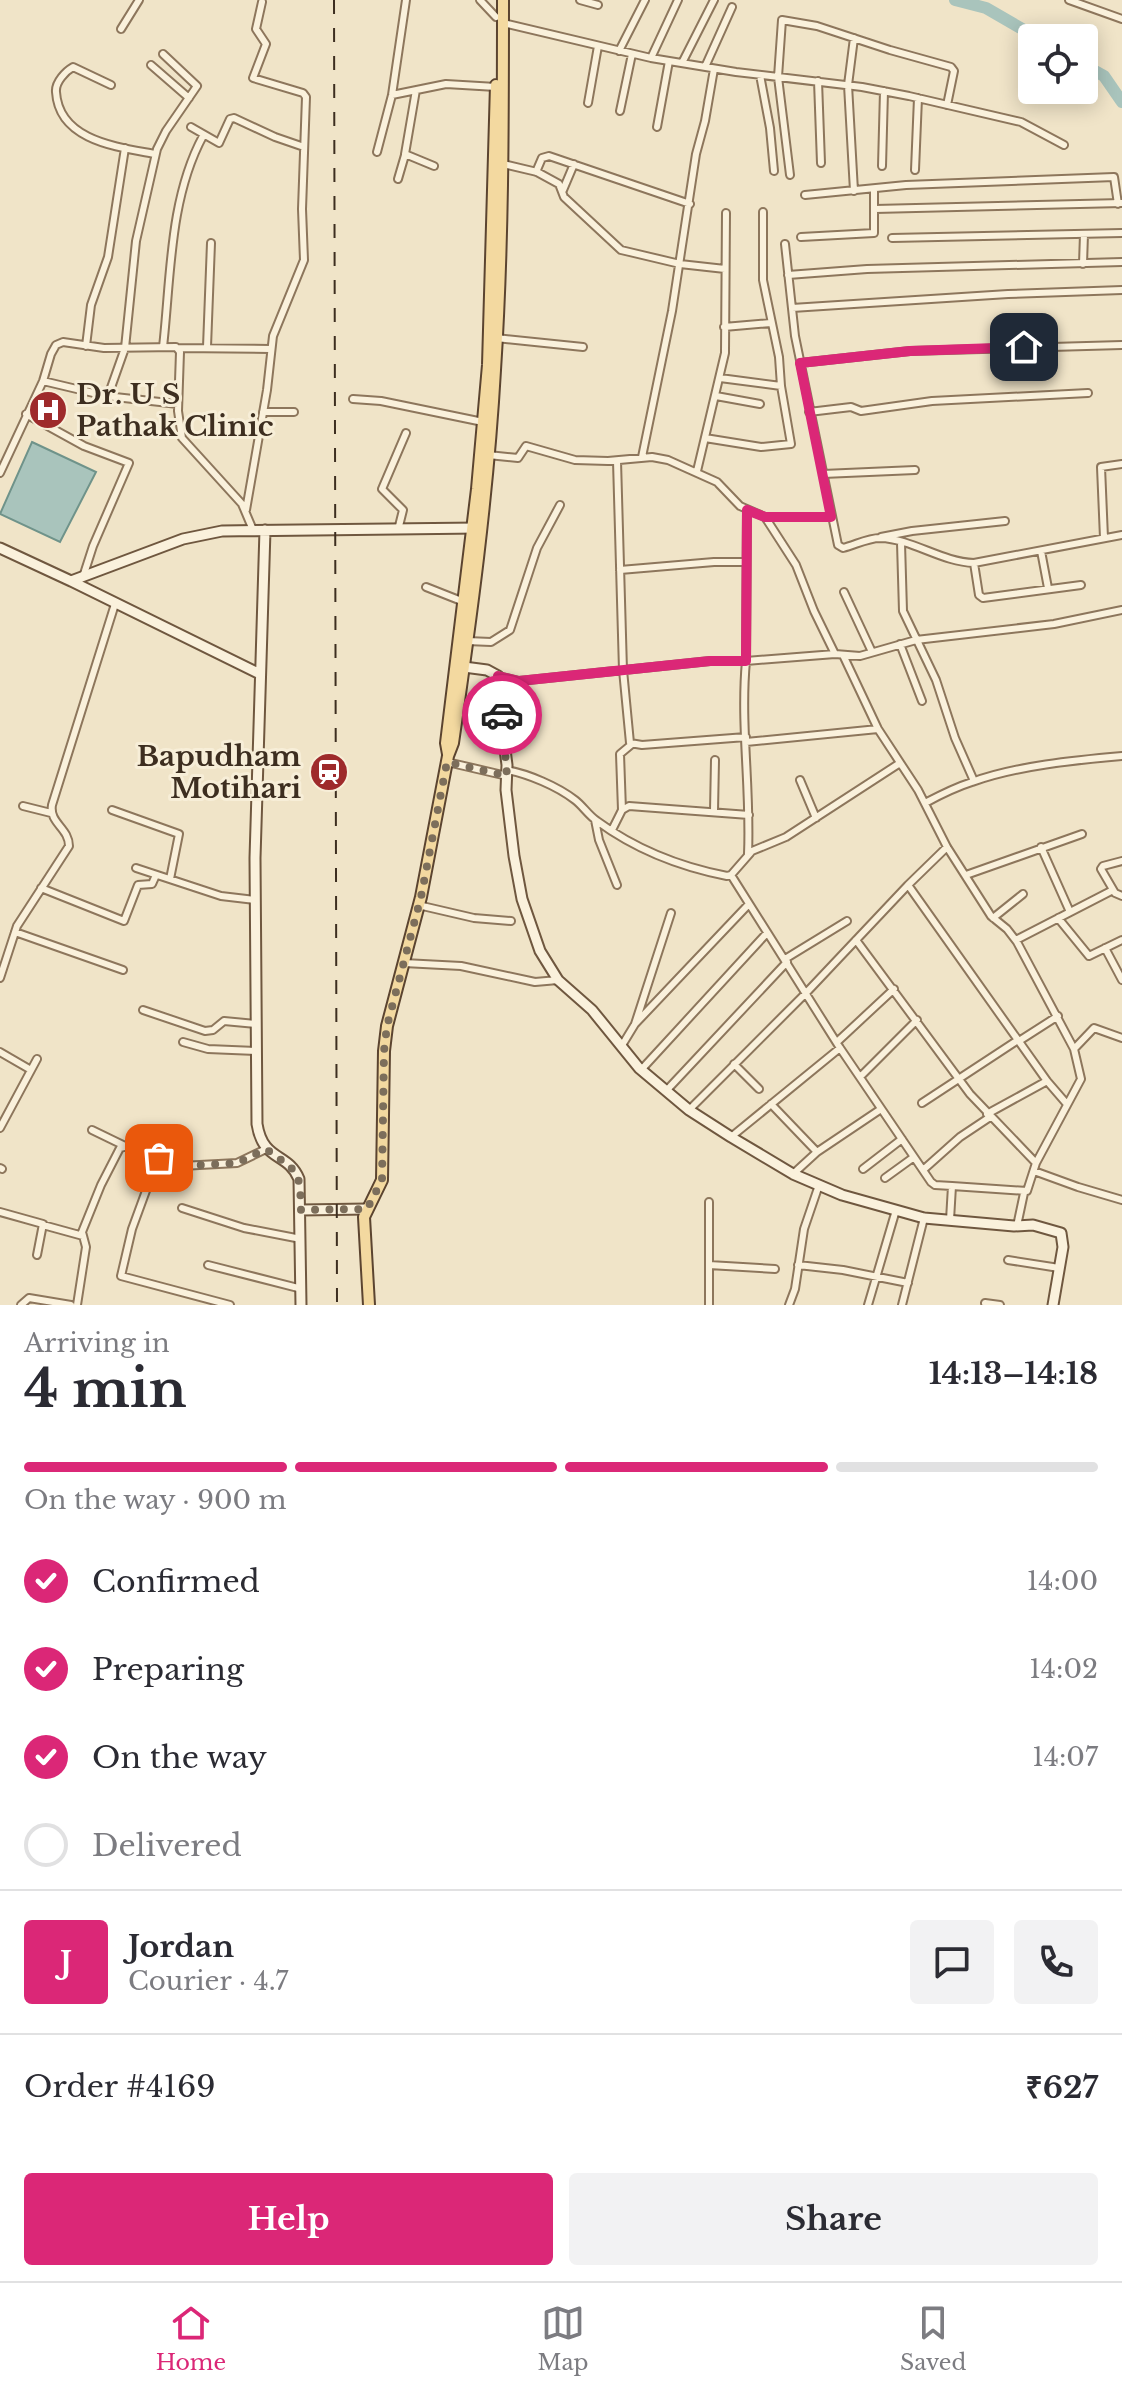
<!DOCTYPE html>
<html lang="en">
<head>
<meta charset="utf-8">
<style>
  body { margin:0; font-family:"Libre Baskerville",serif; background:#f2f2f3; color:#2b2b33; height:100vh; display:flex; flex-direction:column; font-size:30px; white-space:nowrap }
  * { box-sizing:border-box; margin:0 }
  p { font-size:26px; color:#7c7c81 }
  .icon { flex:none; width:44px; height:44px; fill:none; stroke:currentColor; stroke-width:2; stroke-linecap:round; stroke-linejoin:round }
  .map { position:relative; height:1305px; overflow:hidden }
  .details { display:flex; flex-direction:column; background:#fff; flex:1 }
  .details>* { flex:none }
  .tools { position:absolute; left:1018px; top:24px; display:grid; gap:16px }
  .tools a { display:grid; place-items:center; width:80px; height:80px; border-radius:8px; background:#fff; box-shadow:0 4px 20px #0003; font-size:40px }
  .pin { position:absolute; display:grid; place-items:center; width:68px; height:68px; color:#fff; margin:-34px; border-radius:16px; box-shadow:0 4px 12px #0006 }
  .courier { position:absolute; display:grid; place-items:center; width:80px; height:80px; margin:-40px; border:6px solid #db2777; border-radius:50%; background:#fff; color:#222; box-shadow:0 2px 10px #0007 }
  .overview em { font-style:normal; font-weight:700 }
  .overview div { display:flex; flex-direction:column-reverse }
  .overview { display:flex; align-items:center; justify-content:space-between; height:136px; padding:0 24px }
  h1 { font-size:52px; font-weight:700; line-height:60px }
  .bar { display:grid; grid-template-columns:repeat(4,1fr); gap:12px 8px; align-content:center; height:96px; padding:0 24px }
  .bar i { height:10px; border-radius:6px; background:#e1e1e2 }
  .bar .on { background:#db2777 }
  .bar p { grid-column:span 4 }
  .line { display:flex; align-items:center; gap:20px; padding:0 24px; border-top:2px solid #e1e1e2 }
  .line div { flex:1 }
  .round { display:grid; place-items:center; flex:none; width:84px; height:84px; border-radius:8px; background:#f2f2f3 }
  ol { padding:0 24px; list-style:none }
  li { display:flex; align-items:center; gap:24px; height:88px }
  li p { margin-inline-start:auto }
  li .icon { padding:8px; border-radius:50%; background:#db2777; color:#fff; stroke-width:4 }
  li:last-child { color:#7c7c81 }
  li i { width:44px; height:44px; border:4px solid #e1e1e2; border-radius:50% }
  .cta { display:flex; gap:16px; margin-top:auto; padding:16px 24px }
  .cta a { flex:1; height:92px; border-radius:8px; background:#db2777; color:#fff; font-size:32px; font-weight:700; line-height:92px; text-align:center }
  .cta a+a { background:#f2f2f3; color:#2b2b33 }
  .dock { display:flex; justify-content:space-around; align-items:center; height:112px; border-top:2px solid #e1e1e2; background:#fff; font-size:22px; color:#7c7c81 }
  .dock a { display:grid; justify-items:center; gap:4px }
  .dock .on { color:#db2777 }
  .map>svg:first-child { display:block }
  .water { fill:#a9c4bc; stroke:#6f938a; stroke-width:2 }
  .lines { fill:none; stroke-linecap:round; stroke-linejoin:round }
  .river { stroke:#a9c4bc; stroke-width:12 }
  .street-casing { stroke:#8d765c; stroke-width:10 }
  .secondary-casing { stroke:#6f573f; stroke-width:13 }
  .primary-casing { stroke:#5b4430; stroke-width:14 }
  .street { stroke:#faf1dc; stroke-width:6 }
  .secondary { stroke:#faf1dc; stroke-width:9 }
  .primary { stroke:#f3d9a0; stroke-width:10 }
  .rail { stroke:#3d2e20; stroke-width:2; stroke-dasharray:14 14; stroke-linecap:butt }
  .done { stroke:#7c6e5b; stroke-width:8; stroke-dasharray:0 14.4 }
  .route { stroke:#db2777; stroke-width:10 }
  .labels { text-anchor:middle; stroke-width:6; stroke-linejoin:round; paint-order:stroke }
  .poi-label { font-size:28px; font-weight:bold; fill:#3d2e20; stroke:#f7eed8; text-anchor:start }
</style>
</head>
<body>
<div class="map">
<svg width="1122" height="1305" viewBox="0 0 1122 1305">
  <rect width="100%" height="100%" fill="#f0e4c8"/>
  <path class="water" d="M32 442 96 472 60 542 0 514Z"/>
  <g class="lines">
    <path class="river" d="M955 0 986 8 1038 38
      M1084 65 1104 76 1122 102"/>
    <defs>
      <path id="street" d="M480 0 496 17
        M580 0 598 5
        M1069 0 1122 19
        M503 23 651 58 736 72 862 87 909 96 1021 122 1064 145
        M121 29 139 0
        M854 38 848 85 854 191
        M619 51 645 0
        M651 58 678 0
        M682 63 714 0
        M151 65 189 98
        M705 67 732 7
        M760 75 770 128 774 171
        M818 81 821 163
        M111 85 73 67C66 71 55 82 56 92 59 141 118 147 155 154
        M416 90 405 154 434 166
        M392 95 446 84 496 87
        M588 103 598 46
        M620 111 632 54
        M191 127 219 143 230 119 234 118 275 137 304 147
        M657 127 669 61
        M377 152 392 95 406 0
        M503 164 537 172 559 184 564 197 621 250 680 264 725 269
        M882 166 884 91
        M915 170 918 98
        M536 172 542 158 549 156 690 204
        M790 175 778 77 782 20 817 26 890 50 951 67 954 71 947 105
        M398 179 405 155
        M563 190 574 164
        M805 195 906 185 1114 177 1118 204
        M875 209 1122 203
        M801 237 874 233V190
        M892 238 1122 233
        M785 244 795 336 838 545 843 548C855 545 868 538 880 538 913 539 941 562 974 563L1122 535
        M1083 264 1084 234
        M788 275 867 269 1122 262
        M792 308 1008 294 1122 290
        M724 327 771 323
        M496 338 583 347
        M86 346 91 305 108 257 125 148
        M163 347C171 277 169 199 203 136
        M207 347 211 243
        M178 348 270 349
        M800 363 910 351 1122 345
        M720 378 781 386
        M43 381 106 396 178 404
        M108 396 125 348 136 241 157 149 166 131 197 86 163 54
        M716 396 760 404
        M353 399 381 401 483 422
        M263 412H294
        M809 412 851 407 861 411 932 401 1088 393
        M26 414 84 446 129 463 93 546 83 577
        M705 438 761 447 791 444 781 386 779 357 763 280V212
        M488 455 518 458 526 446 575 460 608 461 652 457 668 460 717 482 740 506 765 517H831
        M642 457 672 311 696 154 705 121 714 69
        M617 461 623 670 630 743 642 745 746 737
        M697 471 725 353 726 213
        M0 473 43 381 51 354 56 345 63 342 104 348 176 347 180 352 178 411 182 438 242 504 253 530
        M823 474 915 470
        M246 510 267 390 273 336 304 260 302 209 306 97 303 93 253 78 266 44 256 29 262 2
        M747 510 746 661 835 654 860 656 916 640 1054 624 1122 610
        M765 517 796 565 814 611 835 654
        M398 530 403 510 382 489 406 433
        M881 537 912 531 1005 521
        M1104 538 1101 467 1122 464
        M901 543 903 611 936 680 955 738 974 781
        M1041 551 1048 588
        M974 563 979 595 983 598 1081 585
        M620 570 714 562H746
        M426 587 464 602
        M844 592 872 652
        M467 641 491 642 510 630 537 548 560 505
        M900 644 922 701
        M843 655 878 729 918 790 947 847 991 916 1007 929 1017 942 1074 1049 1081 1079 1036 1163 1027 1191 952 1186
        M498 676 519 681 710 661H746C740 725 751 789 748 854
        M746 742 878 729
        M447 762 507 776
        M507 770C528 774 557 786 575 800 583 806 588 815 597 821 635 849 681 867 727 876L731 875 752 851 786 837 900 763
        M800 780 816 818
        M925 803C940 795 956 787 972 782 1015 766 1076 760 1122 756
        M23 806 51 813
        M112 810 179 834 170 879
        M622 810 620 754 632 744
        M714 811 715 760
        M595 820 599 840 617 885
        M612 830 622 810 629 806 749 815
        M1041 847 1070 912
        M1122 861 1103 866 1101 869 1115 893 1122 896
        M136 868 221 896 255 900
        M731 875 840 1048 931 1182 935 1185 952 1186 950 1220
        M966 875 1082 834
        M908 885 1047 1081 1066 1103
        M41 888 124 921 138 885 152 884 156 875
        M418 905 474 918 511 921
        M993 918 1023 894
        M1058 918 1089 956 1122 940
        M15 932 123 970
        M856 940 970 1094 1036 1163
        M1016 940 1113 890
        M1105 948 1122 980
        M785 959 847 921
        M404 963 461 966 535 982 558 980
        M0 978 17 926 69 846C69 828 49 823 52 805L115 604
        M143 1010 205 1031 213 1030 224 1021 256 1024
        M635 1024 748 905
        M1019 1041 1058 1016
        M183 1042 208 1049 256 1051
        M837 1042 894 989
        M621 1047 635 1024 671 913
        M1074 1049 1094 1028 1122 1038
        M0 1052 31 1070
        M734 1064 759 1089
        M641 1070 767 933
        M861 1076 917 1020
        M666 1091 787 962
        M922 1103 1018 1040
        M771 1104 817 1152
        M689 1110 806 993 908 885 947 847
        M987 1114 1047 1081
        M0 1128 37 1059
        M92 1130 125 1146
        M731 1137 840 1048
        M158 1158 132 1229 121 1276 230 1305
        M0 1168 2 1169
        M863 1169 902 1139
        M923 1170 960 1137 990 1117
        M1034 1171 1078 1187 1122 1200
        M793 1174 817 1152 881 1109
        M885 1178 914 1157
        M709 1202V1305
        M182 1208 244 1228 301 1239
        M0 1212 43 1224 37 1255
        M43 1225 83 1236
        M1017 1226 1024 1193
        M1008 1260 1059 1268
        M208 1265 302 1289
        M709 1265 775 1269
        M798 1265 843 1270 908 1283
        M985 1303 1000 1305
        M21 1305 29 1298 71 1305
        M77 1305 86 1247 82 1232 101 1185 120 1148 128 1146 181 1166 237 1163 266 1149
        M789 1305 795 1289 804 1229 819 1185
        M868 1305 896 1210
        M902 1305 924 1218"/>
      <path id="secondary" d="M265 530 255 858 257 1124C263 1162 288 1152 299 1179L301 1305
        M0 548 71 581 183 539 222 531 478 528
        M71 581 260 674
        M464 667 487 670 498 676V695L507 765 506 790 514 856 522 899 540 951 558 980 592 1010 639 1068 689 1110 731 1137 793 1174 842 1195 924 1218 1014 1226 1033 1225 1061 1233 1063 1247 1053 1305
        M301 1210 367 1209"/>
      <path id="primary" d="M448 754 446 743 477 489 488 365 496 85
        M369 1305 364 1217 382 1180 384 1051 387 1026 421 897 448 756 453 743C471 619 488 495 495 370 503 247 503 123 503 0"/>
    </defs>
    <use href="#street" class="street-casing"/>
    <use href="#secondary" class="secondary-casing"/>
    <use href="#primary" class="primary-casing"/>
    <use href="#street" class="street"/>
    <use href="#secondary" class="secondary"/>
    <use href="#primary" class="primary"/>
    <path class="rail" d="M334 0 337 1305"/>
  </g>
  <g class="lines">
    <path class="done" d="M159 1158 181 1166 237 1163 266 1149C298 1173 300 1168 301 1210L367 1209 382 1180 384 1051 387 1026 421 897 447 762 507 776 502 715"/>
    <path class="route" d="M502 715 498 695V676L519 681 710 661H746L747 510 765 517H831L800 363 910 351 1024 347"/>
  </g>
  <defs>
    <symbol id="hospital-disc" viewBox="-11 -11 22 22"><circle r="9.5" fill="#9e2a2b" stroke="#f7eed8"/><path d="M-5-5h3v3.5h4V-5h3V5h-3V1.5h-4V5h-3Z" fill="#fff"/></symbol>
    <symbol id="station-disc" viewBox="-11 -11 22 22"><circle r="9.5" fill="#9e2a2b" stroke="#f7eed8"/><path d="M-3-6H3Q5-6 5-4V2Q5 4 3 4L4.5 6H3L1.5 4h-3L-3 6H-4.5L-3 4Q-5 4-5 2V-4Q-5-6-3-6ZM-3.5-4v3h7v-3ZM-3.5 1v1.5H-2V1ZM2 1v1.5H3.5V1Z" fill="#fff"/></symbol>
  </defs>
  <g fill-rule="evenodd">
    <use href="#hospital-disc" x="26" y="388" width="44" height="44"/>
    <use href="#station-disc" x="307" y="750" width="44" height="44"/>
  </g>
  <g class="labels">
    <g class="poi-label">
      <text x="76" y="404">Dr. U S<tspan x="76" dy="32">Pathak Clinic</tspan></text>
      <text x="301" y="766" text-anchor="end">Bapudham<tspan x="301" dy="32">Motihari</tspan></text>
    </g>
  </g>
</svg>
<div class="tools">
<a><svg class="icon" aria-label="locate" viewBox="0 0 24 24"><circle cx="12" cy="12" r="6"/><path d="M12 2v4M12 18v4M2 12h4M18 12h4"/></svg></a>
</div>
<div class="pin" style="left:159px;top:1158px;background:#ea580c"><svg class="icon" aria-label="bag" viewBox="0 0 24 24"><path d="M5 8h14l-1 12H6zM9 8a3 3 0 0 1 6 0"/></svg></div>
<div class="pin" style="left:1024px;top:347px;background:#1f2937"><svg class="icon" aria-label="home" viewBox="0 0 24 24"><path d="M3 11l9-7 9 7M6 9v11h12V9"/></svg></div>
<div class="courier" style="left:502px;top:715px"><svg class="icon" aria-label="car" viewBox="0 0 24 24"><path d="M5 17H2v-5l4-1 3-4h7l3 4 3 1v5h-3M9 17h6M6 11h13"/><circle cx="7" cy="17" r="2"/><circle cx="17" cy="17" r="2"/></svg></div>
</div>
<section class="details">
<div class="overview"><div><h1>4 min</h1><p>Arriving in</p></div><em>14:13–14:18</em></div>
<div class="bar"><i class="on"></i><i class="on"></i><i class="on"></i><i></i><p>On the way · 900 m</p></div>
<ol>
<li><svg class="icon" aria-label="check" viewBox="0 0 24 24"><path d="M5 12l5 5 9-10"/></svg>Confirmed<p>14:00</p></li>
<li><svg class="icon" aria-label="check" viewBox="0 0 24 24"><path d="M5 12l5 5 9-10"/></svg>Preparing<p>14:02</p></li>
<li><svg class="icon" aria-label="check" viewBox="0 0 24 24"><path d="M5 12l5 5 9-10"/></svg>On the way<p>14:07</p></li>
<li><i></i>Delivered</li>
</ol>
<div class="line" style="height:144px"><b class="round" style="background:#db2777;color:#fff">J</b><div><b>Jordan</b><p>Courier · 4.7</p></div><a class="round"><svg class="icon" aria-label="chat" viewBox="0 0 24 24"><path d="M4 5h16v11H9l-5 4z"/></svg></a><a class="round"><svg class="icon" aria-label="phone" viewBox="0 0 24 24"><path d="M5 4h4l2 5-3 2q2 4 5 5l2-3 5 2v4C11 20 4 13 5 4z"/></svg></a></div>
<div class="line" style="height:104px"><div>Order #4169</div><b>₹627</b></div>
<div class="cta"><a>Help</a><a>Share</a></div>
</section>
<nav class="dock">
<a class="on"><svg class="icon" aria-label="home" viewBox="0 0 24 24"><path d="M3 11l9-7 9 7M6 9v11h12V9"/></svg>Home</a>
<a><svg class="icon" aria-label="map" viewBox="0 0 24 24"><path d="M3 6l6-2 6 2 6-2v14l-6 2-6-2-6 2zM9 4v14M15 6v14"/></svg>Map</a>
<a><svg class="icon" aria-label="saved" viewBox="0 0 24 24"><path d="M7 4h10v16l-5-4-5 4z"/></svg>Saved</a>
</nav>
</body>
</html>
